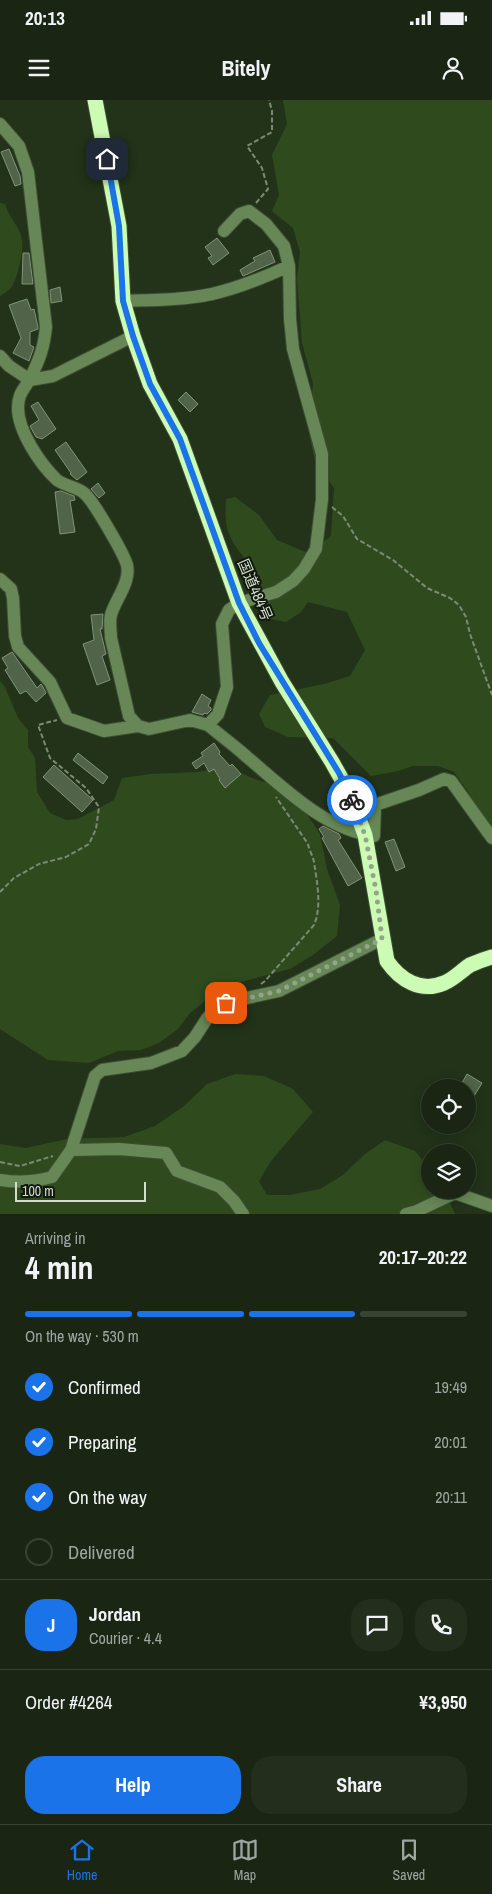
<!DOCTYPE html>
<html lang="en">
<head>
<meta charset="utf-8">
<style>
  body { margin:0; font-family:"Archivo Narrow","Noto Sans JP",sans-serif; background:#232e1c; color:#f1f3f6; height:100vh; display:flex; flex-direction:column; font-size:19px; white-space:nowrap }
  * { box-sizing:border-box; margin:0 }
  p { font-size:16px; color:#9fa5a0 }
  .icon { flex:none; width:28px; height:28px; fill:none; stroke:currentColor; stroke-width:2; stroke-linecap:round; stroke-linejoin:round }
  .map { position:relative; height:1114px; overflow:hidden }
  .side { display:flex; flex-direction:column; background:#1a2613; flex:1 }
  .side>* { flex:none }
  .controls { position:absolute; left:421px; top:979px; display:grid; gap:10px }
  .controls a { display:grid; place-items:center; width:55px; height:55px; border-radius:50%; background:#1a2613; box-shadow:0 2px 12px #0003,0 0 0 1px #384333; font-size:25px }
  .scale { position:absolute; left:15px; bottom:12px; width:131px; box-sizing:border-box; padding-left:5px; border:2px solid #d2ddcd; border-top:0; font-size:14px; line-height:18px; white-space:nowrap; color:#d2ddcd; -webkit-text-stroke:4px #11180d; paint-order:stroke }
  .pin { position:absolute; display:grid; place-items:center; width:42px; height:42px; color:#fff; margin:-21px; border-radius:10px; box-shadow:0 2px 8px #0006 }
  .courier { position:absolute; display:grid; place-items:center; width:50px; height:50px; margin:-25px; border:4px solid #1a73e8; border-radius:50%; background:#fff; color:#222; box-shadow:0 1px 6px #0007 }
  .headline em { font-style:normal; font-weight:800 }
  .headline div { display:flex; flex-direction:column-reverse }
  .headline { display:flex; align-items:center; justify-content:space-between; height:85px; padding:0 25px }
  h1 { font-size:32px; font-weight:800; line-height:38px }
  .bar { display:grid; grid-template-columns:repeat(4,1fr); gap:8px 5px; align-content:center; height:60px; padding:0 25px }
  .bar i { height:6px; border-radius:4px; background:#384333 }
  .bar .current { background:#1a73e8 }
  .bar p { grid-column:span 4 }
  .line { display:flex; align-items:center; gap:12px; padding:0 25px; border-top:1px solid #384333 }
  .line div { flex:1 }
  .round { display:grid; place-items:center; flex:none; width:52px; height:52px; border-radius:20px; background:#232e1c }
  ol { padding:0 25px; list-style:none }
  li { display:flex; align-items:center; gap:15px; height:55px }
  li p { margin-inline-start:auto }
  li .icon { padding:5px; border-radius:50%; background:#1a73e8; color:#fff; stroke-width:4 }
  li:last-child { color:#9fa5a0 }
  li i { width:28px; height:28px; border:2px solid #384333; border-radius:50% }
  .primary-button { display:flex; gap:10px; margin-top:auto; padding:10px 25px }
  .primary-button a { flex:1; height:58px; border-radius:20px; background:#1a73e8; color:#fff; font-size:20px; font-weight:800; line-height:58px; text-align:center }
  .primary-button a+a { background:#232e1c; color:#f1f3f6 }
  .status { display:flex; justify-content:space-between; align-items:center; height:35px; padding:0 25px; background:#1a2613; direction:ltr }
  .status svg { height:14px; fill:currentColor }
  header { display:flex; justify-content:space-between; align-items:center; height:65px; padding:0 25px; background:#1a2613; font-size:22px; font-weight:800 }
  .menu { display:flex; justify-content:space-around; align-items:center; height:70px; border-top:1px solid #384333; background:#1a2613; font-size:14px; color:#9fa5a0 }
  .menu a { display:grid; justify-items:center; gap:2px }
  .menu .current { color:#1a73e8 }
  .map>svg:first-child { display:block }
  .green { fill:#2f4b1e }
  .building { fill:#516348; stroke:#809476 }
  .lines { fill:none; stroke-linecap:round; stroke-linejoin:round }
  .minor-casing { stroke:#3e4e36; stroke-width:14 }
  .highway-casing { stroke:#3e4e36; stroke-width:17 }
  .path { stroke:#7c8a75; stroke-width:2; stroke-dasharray:5 2.5; stroke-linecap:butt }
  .minor { stroke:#678757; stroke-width:12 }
  .highway { stroke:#ccfbb3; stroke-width:15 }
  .done { stroke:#94a28e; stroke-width:5; stroke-dasharray:0 9 }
  .route { stroke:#1a73e8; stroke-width:6 }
  .labels { text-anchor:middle; stroke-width:4; stroke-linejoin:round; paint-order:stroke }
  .street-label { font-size:15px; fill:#d2ddcd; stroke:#11180d }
</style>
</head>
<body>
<div class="status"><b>20:13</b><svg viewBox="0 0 49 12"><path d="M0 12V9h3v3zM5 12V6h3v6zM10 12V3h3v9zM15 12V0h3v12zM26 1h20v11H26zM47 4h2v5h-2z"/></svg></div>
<header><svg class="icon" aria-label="menu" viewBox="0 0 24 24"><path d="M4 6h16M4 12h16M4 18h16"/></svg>Bitely<svg class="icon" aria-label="person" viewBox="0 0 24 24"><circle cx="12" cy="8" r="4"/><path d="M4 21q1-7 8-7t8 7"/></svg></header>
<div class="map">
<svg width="492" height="1114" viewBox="0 0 492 1114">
  <rect width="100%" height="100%" fill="#223319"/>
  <path class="green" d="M283 0H492V739L481 722 468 692 454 672 438 666H413L398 671 371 676 333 638 288 637 265 627 259 614 270 595 324 584 350 576 365 550 347 512 308 502 301 512 286 522 270 519 263 505 245 481 249 463C228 439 224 430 226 399L235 397 259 415 277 440 308 453 331 436 334 388 315 361 309 334 313 283 302 243 297 178 300 152 293 128 272 111 279 95 272 55 287 24Z
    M0 103 5 104C8 117 20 126 22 140 24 150 17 182 10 189 7 192 3 194 0 196Z
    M0 581 5 587 18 618 28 630V647L35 658 37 692 50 713 66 720 78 719 114 700 122 678 150 674 197 672 228 667 252 678 277 686 300 704 320 734 327 769 340 805 337 836 313 855 290 869 241 882 209 898 190 913 178 929 159 943 141 950 118 951 89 963 48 960 0 929Z
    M235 974 264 976 293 989 313 1012 271 1061 259 1081 267 1095H290L320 1089 343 1075 365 1054 385 1040 415 1051 430 1069V1090H444L455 1114H0V1044L26 1048 67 1039 124 1037 155 1026 184 1006 207 984Z"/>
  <path class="building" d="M9 49 20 76 21 84 15 86 1 52Z
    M217 138 229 153 213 165 208 158 212 156 205 147Z
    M270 150 275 162 243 176 240 170 255 161 253 158Z
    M23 153H29L33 184H22Z
    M60 187 62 201 51 203 50 190Z
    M27 199 31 210 34 209 38 227V229L30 232V245L34 247 29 261 13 253 21 238 9 205Z
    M186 292 198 304 190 312 178 300Z
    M38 302 56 329 42 339 36 337 30 326 39 320 31 306Z
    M66 342 87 372 77 380 70 374 71 373 55 350Z
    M98 383 105 393 99 398 91 389Z
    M61 391 74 396 75 400 70 401 75 432 60 434 55 392Z
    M103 514 102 529H100L106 554 102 556 110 580 97 585 83 544 94 540 91 515Z
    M12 552 37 588 41 584 43 587 46 593 36 602 26 591 20 594 5 570 8 568 2 558Z
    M202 594 211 600 208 606 211 608V610L207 614 204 613 203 615 192 612Z
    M214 643 220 652 219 654 230 666 232 664 241 674 225 688 219 680 220 679 214 669 209 672 204 663 196 669 192 663 203 656 201 653Z
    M78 653 108 677 103 684 73 660Z
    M54 665 93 700 82 712 43 677Z
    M323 726 339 734 341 738 338 740 362 778 348 786 322 738 324 737 319 729Z
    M394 739 405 767 396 771 385 742Z
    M467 974 482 983 468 1006V988H459Z"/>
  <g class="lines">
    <defs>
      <path id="minor" d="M0 24 19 46 28 72 46 227C44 247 40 258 31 277 25 289 18 292 18 308 18 331 40 364 57 380 65 386 77 387 84 393 93 400 124 454 127 465 131 482 115 500 111 515 109 522 111 531 111 538L129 616 138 626 149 629 190 620 208 625C221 636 235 646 247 657 284 688 324 729 374 736L375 705 419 690 444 679 451 681 492 738
        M224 131 240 114 249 111 266 124 284 146 289 166
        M123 201C153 200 183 200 212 194 239 188 265 177 289 166L290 219 293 249 322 354V399L316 449 304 469 293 481 276 492 239 503 229 510 222 524 227 587 218 614 208 625
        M0 256 9 266 30 280 53 276 133 236
        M0 479 11 489 13 498 15 536 18 547 50 582 67 618 104 631 138 626
        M233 901 279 891 382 839
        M71 1050 119 1049 166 1053 177 1071 220 1087 234 1101 243 1114
        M0 1080C18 1083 34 1082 52 1077L71 1050 95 976 102 970 151 963 182 951 195 937 208 917 226 903 241 895
        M406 1114 417 1111 455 1093 492 1106"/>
      <path id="highway" d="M95 0 119 126 123 201 133 236 150 284 180 339 239 503 282 582 332 662 350 694 365 735 387 861C400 880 421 893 444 883 454 879 461 871 470 865 477 862 485 859 492 857"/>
    </defs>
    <use href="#minor" class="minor-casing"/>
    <use href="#highway" class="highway-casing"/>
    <path class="path" d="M256 103 268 89 262 68 247 46 272 32V11L269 0
      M332 407 343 416 357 439 393 460 427 488 450 498 459 505 466 517 470 534 492 595
      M0 792 14 778 39 764 66 757 89 744 96 729 99 707 86 688 50 658 38 625 57 620
      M261 884 265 881 314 825C322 807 317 782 314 762 313 756 309 750 308 744L276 697
      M0 1062 20 1066 53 1056"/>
    <use href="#minor" class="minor"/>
    <use href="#highway" class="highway"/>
  </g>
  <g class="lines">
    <path class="done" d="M226 903 279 891 382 839 376 790 365 735 352 700"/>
    <path class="route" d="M107 59 119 126 123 201 133 236 150 284 180 339 239 503 259 543 339 673 352 700"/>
  </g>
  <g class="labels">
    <g class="street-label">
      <text transform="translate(255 490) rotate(67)" y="5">国道484号</text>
    </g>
  </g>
</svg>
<div class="controls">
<a><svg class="icon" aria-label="locate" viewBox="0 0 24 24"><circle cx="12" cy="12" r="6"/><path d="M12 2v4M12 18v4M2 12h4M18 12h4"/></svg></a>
<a><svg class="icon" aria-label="layers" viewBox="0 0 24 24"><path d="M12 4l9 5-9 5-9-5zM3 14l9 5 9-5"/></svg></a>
</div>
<div class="scale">100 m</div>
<div class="pin" style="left:226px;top:903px;background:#ea580c"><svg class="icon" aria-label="bag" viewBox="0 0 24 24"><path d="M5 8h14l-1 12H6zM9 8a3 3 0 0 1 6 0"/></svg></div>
<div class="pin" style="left:107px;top:59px;background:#1f2937"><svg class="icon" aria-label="home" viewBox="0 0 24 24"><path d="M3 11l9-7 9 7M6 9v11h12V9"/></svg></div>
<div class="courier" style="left:352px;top:700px"><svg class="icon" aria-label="bike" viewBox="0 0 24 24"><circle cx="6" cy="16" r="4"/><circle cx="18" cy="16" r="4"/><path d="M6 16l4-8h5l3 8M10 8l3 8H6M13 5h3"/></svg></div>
</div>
<section class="side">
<div class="headline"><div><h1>4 min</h1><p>Arriving in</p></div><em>20:17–20:22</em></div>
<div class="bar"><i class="current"></i><i class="current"></i><i class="current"></i><i></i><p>On the way · 530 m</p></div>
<ol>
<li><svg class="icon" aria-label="check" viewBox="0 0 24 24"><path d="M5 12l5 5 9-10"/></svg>Confirmed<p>19:49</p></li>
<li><svg class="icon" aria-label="check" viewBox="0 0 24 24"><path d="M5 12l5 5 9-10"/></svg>Preparing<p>20:01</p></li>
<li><svg class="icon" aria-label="check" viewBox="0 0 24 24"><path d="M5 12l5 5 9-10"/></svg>On the way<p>20:11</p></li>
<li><i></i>Delivered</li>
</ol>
<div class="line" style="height:90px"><b class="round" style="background:#1a73e8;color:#fff">J</b><div><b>Jordan</b><p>Courier · 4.4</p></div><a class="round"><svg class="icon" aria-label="chat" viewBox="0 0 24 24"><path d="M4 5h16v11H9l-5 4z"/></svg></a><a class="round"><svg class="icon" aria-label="phone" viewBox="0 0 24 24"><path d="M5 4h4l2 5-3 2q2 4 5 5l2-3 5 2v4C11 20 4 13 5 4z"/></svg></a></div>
<div class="line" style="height:65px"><div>Order #4264</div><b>¥3,950</b></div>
<div class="primary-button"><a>Help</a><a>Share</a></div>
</section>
<nav class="menu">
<a class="current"><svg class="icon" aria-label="home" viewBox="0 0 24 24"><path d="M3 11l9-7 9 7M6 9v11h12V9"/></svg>Home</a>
<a><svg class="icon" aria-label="map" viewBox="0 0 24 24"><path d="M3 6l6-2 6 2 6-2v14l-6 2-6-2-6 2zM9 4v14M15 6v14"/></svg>Map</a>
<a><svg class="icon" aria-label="saved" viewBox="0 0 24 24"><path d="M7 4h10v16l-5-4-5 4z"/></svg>Saved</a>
</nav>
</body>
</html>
